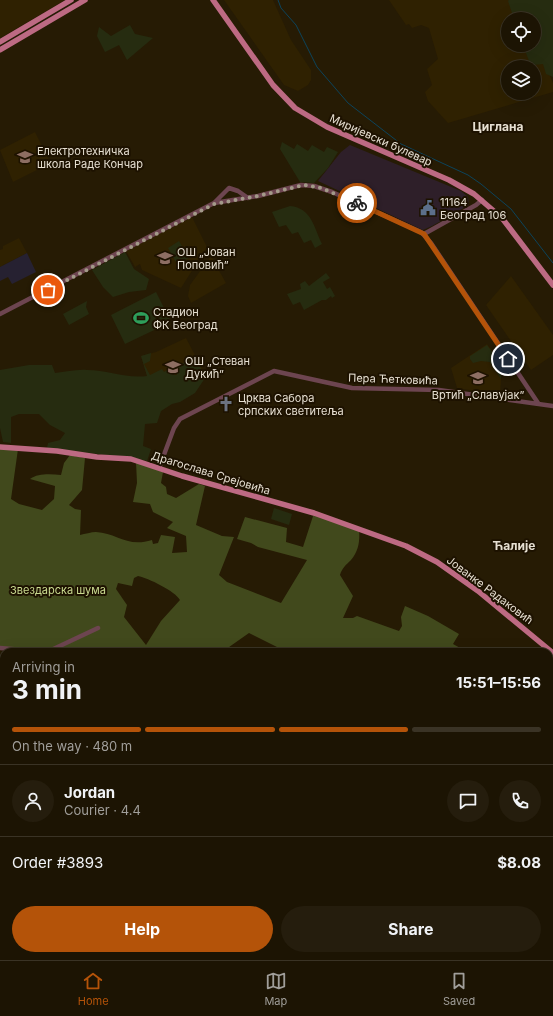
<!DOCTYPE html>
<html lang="en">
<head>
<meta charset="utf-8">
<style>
  body { margin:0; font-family:Inter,sans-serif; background:#251d0d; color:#f1f3f6; height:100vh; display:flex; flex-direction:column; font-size:15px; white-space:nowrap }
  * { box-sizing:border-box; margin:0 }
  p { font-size:13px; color:#a09e9a }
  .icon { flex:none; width:22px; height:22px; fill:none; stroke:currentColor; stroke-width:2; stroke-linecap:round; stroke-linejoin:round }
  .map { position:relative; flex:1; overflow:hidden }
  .details { position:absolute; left:0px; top:648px; width:553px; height:312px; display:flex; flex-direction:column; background:#1c1403; border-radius:12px 12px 0 0; box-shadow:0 4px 16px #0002,0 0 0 1px #3a3325 }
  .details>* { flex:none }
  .fabs { position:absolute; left:501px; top:12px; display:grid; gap:8px }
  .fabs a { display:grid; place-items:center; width:40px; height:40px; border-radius:50%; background:#1c1403; box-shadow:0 4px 16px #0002,0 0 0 1px #3a3325; font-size:20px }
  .pin { position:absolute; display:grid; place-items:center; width:34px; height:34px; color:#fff; margin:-17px; border:2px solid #fff; border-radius:50%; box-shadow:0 1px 4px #0007 }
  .courier { position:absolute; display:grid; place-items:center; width:40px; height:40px; margin:-20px; border:3px solid #b45309; border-radius:50%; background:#fff; color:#222; box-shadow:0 1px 5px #0007 }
  .head em { font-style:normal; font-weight:700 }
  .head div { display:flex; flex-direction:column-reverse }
  .head { display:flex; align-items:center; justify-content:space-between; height:68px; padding:0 12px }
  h1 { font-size:26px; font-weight:700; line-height:30px }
  .bar { display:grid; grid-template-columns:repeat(4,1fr); gap:6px 4px; align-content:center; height:48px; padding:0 12px }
  .bar i { height:5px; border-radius:3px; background:#3a3325 }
  .bar .active { background:#b45309 }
  .bar p { grid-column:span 4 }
  .line { display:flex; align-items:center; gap:10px; padding:0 12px; border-top:1px solid #3a3325 }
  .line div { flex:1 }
  .round { display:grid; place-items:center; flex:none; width:42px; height:42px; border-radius:21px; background:#251d0d }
  .cta { display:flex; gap:8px; margin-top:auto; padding:8px 12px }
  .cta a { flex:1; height:46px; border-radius:24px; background:#b45309; color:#fff; font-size:16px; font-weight:700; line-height:46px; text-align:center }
  .cta a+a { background:#251d0d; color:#f1f3f6 }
  .dock { display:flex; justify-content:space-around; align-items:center; height:56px; border-top:1px solid #3a3325; background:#1c1403; font-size:11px; color:#a09e9a }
  .dock a { display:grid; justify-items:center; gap:2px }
  .dock .active { color:#b45309 }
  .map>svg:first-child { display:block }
  .commercial { fill:#2e1f29 }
  .built { fill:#2f2101; fill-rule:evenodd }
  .medical { fill:#262131 }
  .green { fill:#262c10 }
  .forest { fill:#41491c; fill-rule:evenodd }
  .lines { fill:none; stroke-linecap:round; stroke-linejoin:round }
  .stream { stroke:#0c435b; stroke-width:1 }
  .minor { stroke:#6d4550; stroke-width:4.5 }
  .major { stroke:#bd6a83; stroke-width:5.5 }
  .done { stroke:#a39a89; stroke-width:4; stroke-dasharray:0 7.2 }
  .route { stroke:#b45309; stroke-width:5 }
  .labels { text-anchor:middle; stroke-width:4; stroke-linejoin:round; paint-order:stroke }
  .street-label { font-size:11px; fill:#e6dfd1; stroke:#1d1200 }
  .poi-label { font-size:11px; fill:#e6dfd1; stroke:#1d1200; text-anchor:start }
  .park-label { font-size:11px; fill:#c9d98f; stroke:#1d1200 }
  .neighbourhood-label { font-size:12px; font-weight:bold; fill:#e6dfd1; stroke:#1d1200 }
</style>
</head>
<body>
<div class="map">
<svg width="553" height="960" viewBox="0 0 553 960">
  <rect width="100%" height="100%" fill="#261b04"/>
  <path class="commercial" d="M350 145 461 191 468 197 469 205 432 226 423 230 318 181 341 152Z"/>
  <path class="built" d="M0 0H65L0 38Z
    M224 0H273L291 40 311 70V80L308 85 298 91 284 85Z
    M389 0H549L546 67 553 83V92L448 123 428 101 425 92 432 85 427 69 438 59 429 28 421 25 412 28 409 24 406 25ZM508 19H534V45H508ZM508 67H534V93H508Z
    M35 132 49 160 39 165 41 168 13 182 0 150Z
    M192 217 207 247 181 288 142 270 140 264 135 267 126 251Z
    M19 238 27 253 0 267V250L3 249V246Z
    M211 256 226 283 191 303 188 296 190 285Z
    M511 276 553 335V355L531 370 486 305Z
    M186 338 205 374 147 376 141 356 156 352Z
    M487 344 502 365 500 395 457 388 451 368Z"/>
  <path class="medical" d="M27 253 36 272 12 284 8 277 0 281V267Z"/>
  <path class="green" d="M509 0H553V77L546 74 543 64 534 65 529 61 523 45H534V19H514L508 1Z
    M130 25 135 34 153 38 127 60 119 45 105 52 97 36 99 27 111 36Z
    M282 142 294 149 297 144 308 151 312 145 324 152 327 147 338 152 328 168 314 183 300 182 280 149Z
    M290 206C312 208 314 228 322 244L315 248 311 240 304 243 298 232 292 234 286 225 279 227 272 212Z
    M179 241 189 258 177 264 168 248Z
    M125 252 134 269 149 279 146 290 129 292 113 297 103 287 92 270Z
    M326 273 330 278 323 282 327 289 330 287 335 296 332 298 331 296 326 300H322L304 310 300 302 293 305 287 294 301 289 300 284 305 281 309 286Z
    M156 292 171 322 125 344 111 315Z
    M87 301 86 307 89 314 69 325 63 314Z
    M487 345 502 365 501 379 490 362 481 361 473 363 470 359V356Z
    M151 353 150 361 144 364 150 375 162 369 164 372 171 368 175 375H177L174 368 187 361 190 363 189 361 196 357 205 378 195 393 180 402 172 404 161 411 157 423 145 424 143 446 151 449 147 461 132 458 47 448 48 443 60 440 65 433 50 425 39 414H19L11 417V443L3 442 0 428V370L29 365H52L55 373C66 372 77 369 87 370 107 370 127 379 147 376L141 356Z
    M274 508 292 514 289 525 271 519Z"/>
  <path class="forest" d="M0 449H18L11 499 19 504 42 510 54 499 55 486 30 479C38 473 51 474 61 475L64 463 70 455 85 458 82 490 69 505 75 509 81 510 80 535C85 534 91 532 96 532 117 533 127 548 152 540L153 544 158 543 161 535 175 537 172 553 187 552 186 536 167 528 173 522 153 512 150 504 133 502 137 483 136 462 163 472 161 483 166 487 167 494 176 498 199 484 205 486 196 525 222 536 234 537 219 575 227 582 281 603 307 560 258 547 251 543 237 539 245 517 287 528 286 542 303 547 314 513 359 529C360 540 359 551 351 560 346 565 342 568 340 575L353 596 343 618H353L357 616 399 631 402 626 401 617 405 606 428 616 459 634 453 644 462 649 460 652H290L285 651 249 633 222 652H44L0 648ZM138 576C148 578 175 591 180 600L161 621 146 645 124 617 127 605 116 589 118 583 132 586 134 578Z
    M0 687 4 693V862L0 861Z
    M549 728 553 730V960H207L200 956H549Z
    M100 956H143L146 960H100Z"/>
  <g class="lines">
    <path class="stream" d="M278 0 281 8 296 25 317 67 348 103 401 144 468 175 481 184 511 209 553 263"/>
    <path class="minor" d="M214 203 258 196 301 185 314 186 332 192 421 232 431 243 538 403
      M424 234 476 205 482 200
      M0 314 214 203 229 188 238 191 248 198
      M159 468 174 428 180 419 274 371 352 388 439 390 553 406
      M0 648 47 652 98 628"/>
    <path class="major" d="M213 0 273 85 295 108 327 127 449 180 474 194 502 218 553 285
      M0 42 71 0
      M0 50 85 0
      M0 447 57 451 97 457 131 459 182 476 314 513 406 546 437 562 478 591 553 653"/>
  </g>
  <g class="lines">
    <path class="done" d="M48 290 214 204 258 196 304 185 321 188 357 203"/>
    <path class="route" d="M357 203 424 234 508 359"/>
  </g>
  <defs>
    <symbol id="school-bare" viewBox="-9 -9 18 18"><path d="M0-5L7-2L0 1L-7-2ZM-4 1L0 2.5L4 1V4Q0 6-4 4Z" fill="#8d6e63" stroke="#1d1200" stroke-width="2.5" paint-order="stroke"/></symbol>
    <symbol id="civic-bare" viewBox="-9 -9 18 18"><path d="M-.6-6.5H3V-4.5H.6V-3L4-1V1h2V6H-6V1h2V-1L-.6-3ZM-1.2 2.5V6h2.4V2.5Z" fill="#5c6f8a" stroke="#1d1200" stroke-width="2.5" paint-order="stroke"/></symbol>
    <symbol id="stadium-bare" viewBox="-9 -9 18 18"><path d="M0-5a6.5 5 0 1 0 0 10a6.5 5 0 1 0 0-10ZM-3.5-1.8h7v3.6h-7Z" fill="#2e9e5b" stroke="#1d1200" stroke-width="2.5" paint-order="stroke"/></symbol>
    <symbol id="church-bare" viewBox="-9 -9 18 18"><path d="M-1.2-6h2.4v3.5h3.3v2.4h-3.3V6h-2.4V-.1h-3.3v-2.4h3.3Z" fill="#6b7280" stroke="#1d1200" stroke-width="2.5" paint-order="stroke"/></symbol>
  </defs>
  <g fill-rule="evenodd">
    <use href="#school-bare" x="14" y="146" width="22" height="22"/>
    <use href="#civic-bare" x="417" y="197" width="22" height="22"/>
    <use href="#school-bare" x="154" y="247" width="22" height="22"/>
    <use href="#stadium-bare" x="130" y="307" width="22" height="22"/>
    <use href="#school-bare" x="162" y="356" width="22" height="22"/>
    <use href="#school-bare" x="467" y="367" width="22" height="22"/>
    <use href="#church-bare" x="215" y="393" width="22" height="22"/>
  </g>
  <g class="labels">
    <g class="street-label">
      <text transform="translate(381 140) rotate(24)" y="4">Миријевски булевар</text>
      <text transform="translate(393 379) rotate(2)" y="4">Пера Ћетковића</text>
      <text transform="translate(211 473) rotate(17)" y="4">Драгослава Срејовића</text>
      <text transform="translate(490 590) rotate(37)" y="4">Јованке Радаковић</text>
    </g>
    <g class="poi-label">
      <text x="37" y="155">Електротехничка<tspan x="37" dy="13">школа Раде Кончар</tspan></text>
      <text x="440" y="206">11164<tspan x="440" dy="13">Београд 106</tspan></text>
      <text x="177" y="256">ОШ „Јован<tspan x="177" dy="13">Поповић”</tspan></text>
      <text x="153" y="316">Стадион<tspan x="153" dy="13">ФК Београд</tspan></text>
      <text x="185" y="365">ОШ „Стеван<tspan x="185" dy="13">Дукић”</tspan></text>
      <text x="478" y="399" text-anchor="middle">Вртић „Славујак”</text>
      <text x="238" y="402">Црква Сабора<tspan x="238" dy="13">српских светитеља</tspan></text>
    </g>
    <g class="park-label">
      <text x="58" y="594">Звездарска шума</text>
    </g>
    <g class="neighbourhood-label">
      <text x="498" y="131">Циглана</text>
      <text x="514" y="550">Ћалије</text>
    </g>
  </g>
</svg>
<div class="fabs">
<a><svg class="icon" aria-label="locate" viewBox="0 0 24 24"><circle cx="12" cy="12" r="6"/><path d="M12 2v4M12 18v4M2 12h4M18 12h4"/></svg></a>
<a><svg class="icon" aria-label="layers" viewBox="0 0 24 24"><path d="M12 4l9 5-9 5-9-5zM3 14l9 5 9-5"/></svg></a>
</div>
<div class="pin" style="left:48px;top:290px;background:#ea580c"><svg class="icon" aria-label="bag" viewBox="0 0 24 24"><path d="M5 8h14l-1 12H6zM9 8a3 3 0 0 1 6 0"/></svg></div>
<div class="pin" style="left:508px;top:359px;background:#1f2937"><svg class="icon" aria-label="home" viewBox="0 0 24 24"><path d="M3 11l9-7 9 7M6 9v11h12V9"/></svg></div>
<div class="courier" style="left:357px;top:203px"><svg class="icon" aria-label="bike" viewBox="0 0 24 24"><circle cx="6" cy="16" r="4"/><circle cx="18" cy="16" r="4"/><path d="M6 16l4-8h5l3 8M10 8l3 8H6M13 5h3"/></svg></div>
<section class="details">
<div class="head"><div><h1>3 min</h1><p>Arriving in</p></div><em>15:51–15:56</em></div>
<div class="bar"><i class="active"></i><i class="active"></i><i class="active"></i><i></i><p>On the way · 480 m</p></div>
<div class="line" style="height:72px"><a class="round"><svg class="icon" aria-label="person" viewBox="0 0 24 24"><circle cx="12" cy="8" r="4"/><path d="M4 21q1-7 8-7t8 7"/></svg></a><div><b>Jordan</b><p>Courier · 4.4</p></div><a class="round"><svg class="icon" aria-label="chat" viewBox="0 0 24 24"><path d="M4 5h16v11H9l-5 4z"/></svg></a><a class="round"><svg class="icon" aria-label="phone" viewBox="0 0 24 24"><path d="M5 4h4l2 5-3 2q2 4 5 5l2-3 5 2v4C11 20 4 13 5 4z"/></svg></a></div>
<div class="line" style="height:52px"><div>Order #3893</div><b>$8.08</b></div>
<div class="cta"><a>Help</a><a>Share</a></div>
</section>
</div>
<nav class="dock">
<a class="active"><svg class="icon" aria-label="home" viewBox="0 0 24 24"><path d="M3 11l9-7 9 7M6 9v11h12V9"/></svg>Home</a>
<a><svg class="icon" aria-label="map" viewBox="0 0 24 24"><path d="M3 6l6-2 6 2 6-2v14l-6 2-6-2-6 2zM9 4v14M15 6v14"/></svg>Map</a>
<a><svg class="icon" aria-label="saved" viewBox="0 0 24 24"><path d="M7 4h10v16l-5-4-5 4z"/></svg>Saved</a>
</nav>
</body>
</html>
